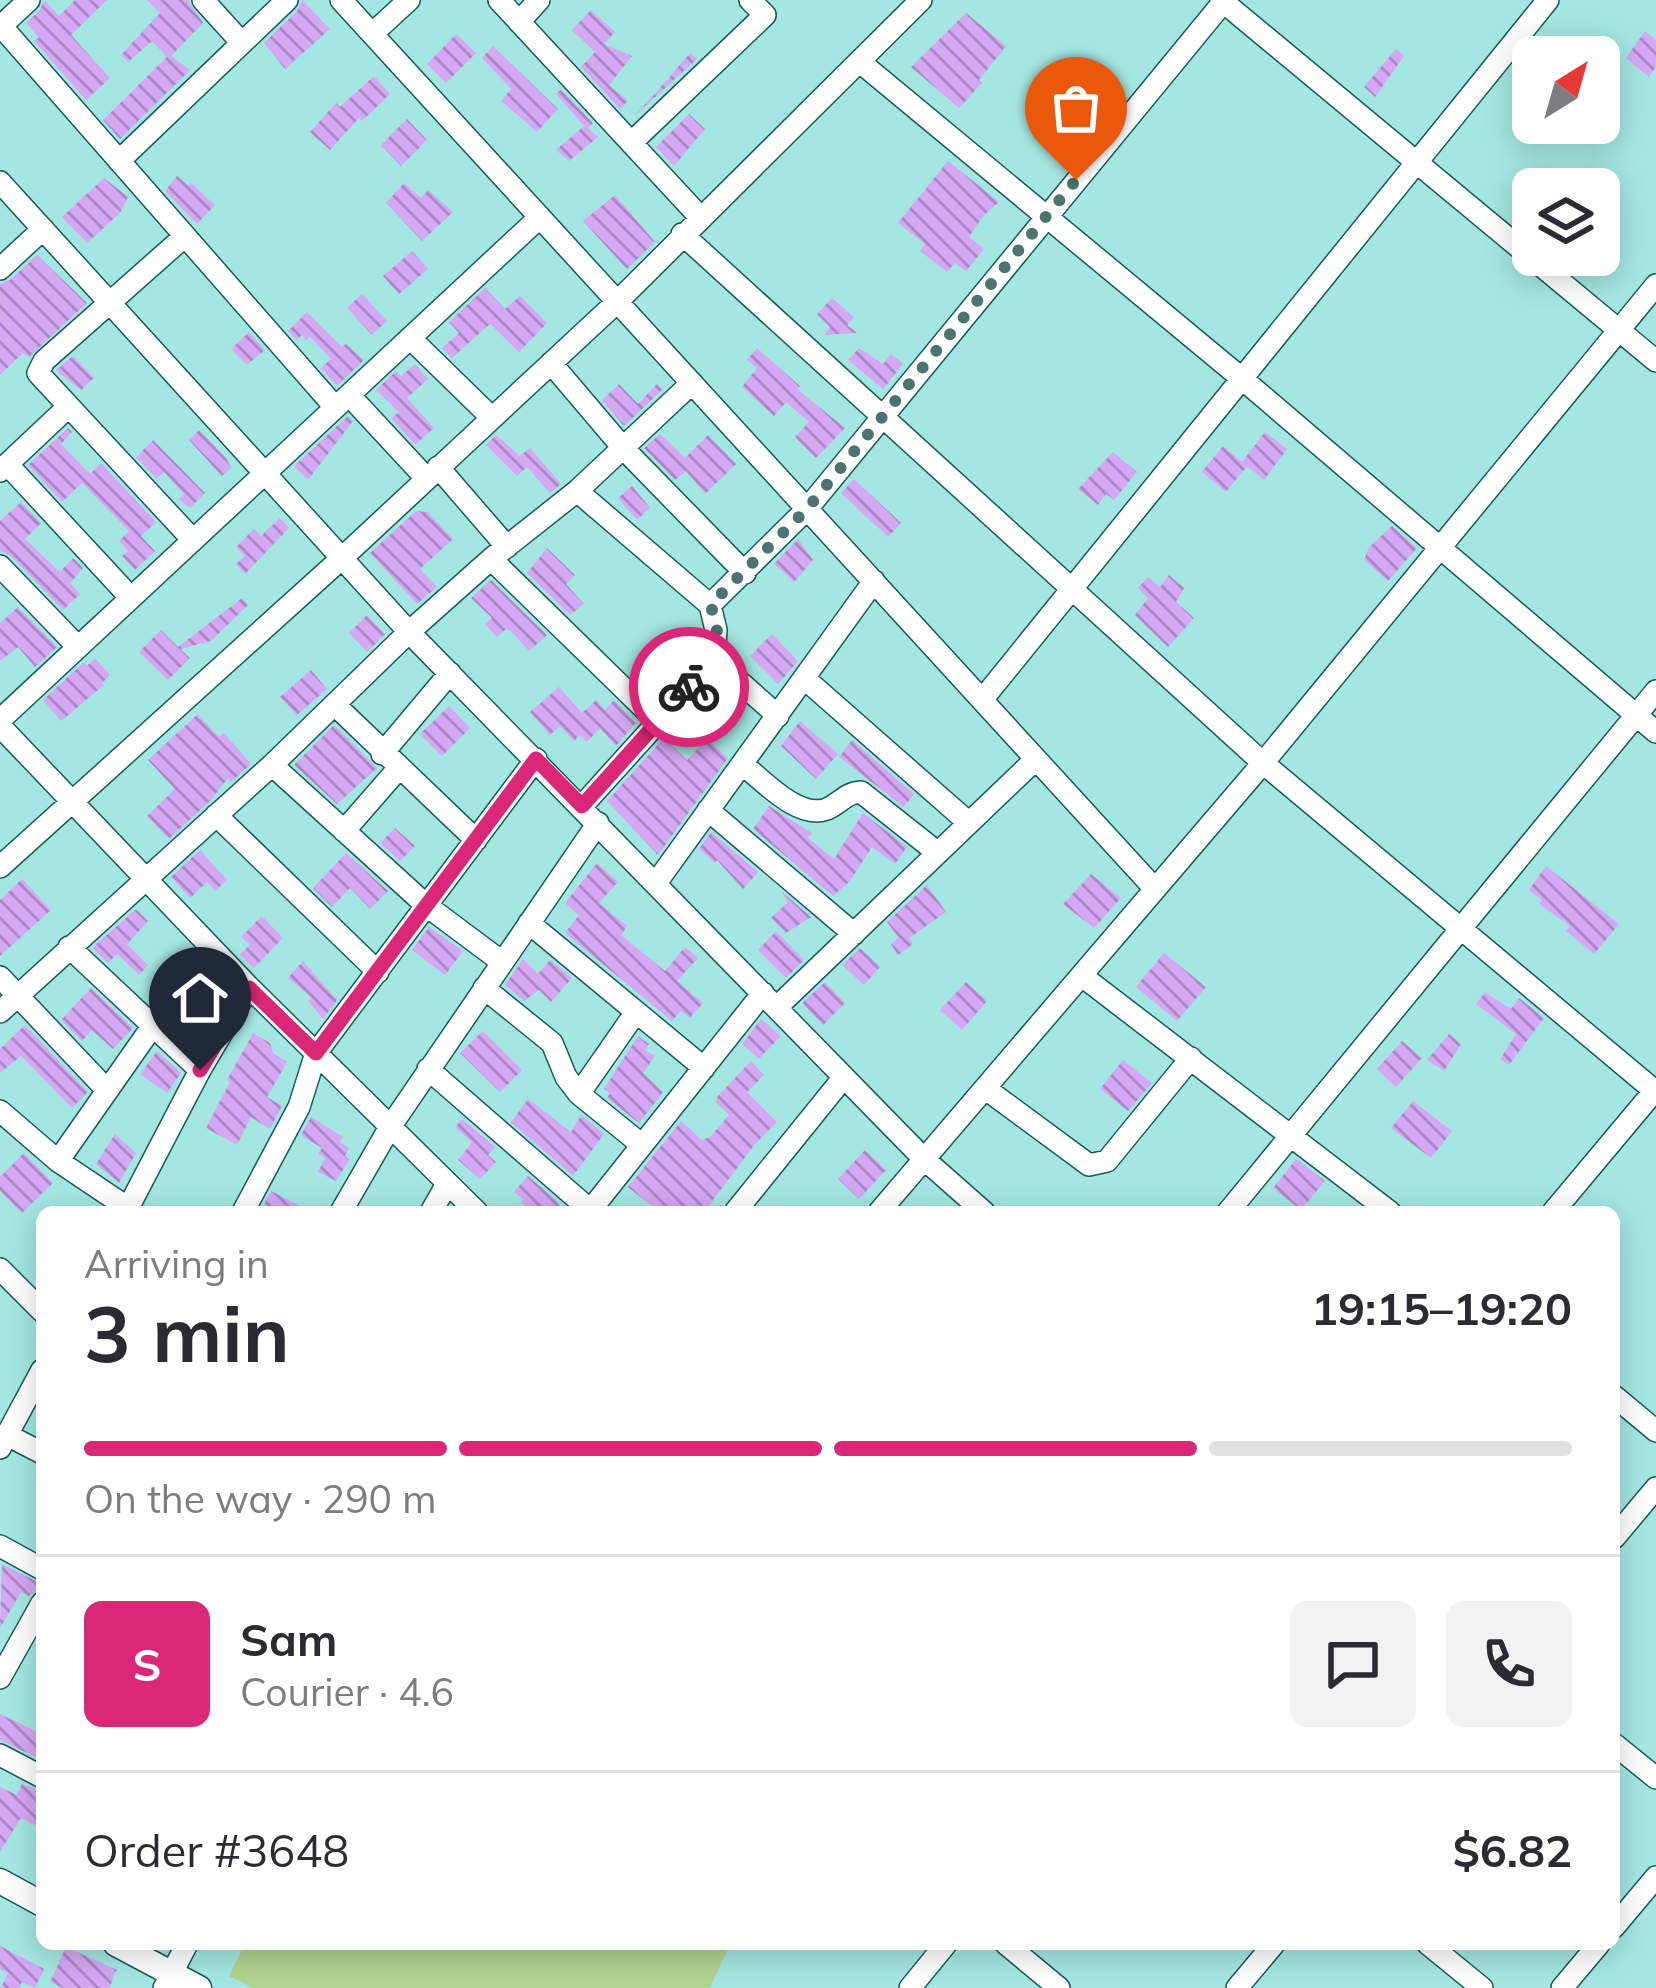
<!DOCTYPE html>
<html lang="en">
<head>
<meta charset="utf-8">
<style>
  body { margin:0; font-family:Mulish,sans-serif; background:#f2f2f3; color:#2b2b33; height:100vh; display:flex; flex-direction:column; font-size:45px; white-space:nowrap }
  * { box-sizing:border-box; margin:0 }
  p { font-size:39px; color:#7c7c81 }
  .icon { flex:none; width:66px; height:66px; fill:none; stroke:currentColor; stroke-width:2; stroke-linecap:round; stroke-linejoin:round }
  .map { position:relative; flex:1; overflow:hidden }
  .drawer { position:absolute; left:36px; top:1206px; width:1584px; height:744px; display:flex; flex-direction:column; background:#fff; border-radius:18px; box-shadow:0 6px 30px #0003 }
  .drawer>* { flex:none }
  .needle { width:78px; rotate:37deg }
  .tools { position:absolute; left:1512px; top:36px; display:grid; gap:24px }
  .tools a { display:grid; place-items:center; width:108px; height:108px; border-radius:18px; background:#fff; box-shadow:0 6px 30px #0003; font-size:60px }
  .pin { position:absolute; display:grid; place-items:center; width:102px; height:102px; color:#fff; margin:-123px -51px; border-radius:50% 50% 50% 0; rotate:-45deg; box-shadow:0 0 12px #0007 }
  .pin .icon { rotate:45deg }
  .courier { position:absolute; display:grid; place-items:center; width:120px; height:120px; margin:-60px; border:9px solid #db2777; border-radius:50%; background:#fff; color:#222; box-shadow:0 3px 15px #0007 }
  .headline em { font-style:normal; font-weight:700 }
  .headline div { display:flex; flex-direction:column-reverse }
  .headline { display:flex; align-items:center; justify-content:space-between; height:204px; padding:0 48px }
  h1 { font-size:78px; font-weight:700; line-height:90px }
  .bar { display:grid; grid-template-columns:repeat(4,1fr); gap:18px 12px; align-content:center; height:144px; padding:0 48px }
  .bar i { height:15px; border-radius:9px; background:#e1e1e2 }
  .bar .current { background:#db2777 }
  .bar p { grid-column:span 4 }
  .line { display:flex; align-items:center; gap:30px; padding:0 48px; border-top:3px solid #e1e1e2 }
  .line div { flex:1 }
  .round { display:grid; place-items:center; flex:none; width:126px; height:126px; border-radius:18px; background:#f2f2f3 }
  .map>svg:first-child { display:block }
  .garden { fill:#b0d390 }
  .building { fill:url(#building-back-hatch) }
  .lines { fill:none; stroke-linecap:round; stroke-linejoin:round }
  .minor-casing { stroke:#155c59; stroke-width:24 }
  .major-casing { stroke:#155c59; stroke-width:27 }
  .minor { stroke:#fff; stroke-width:21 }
  .major { stroke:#fff; stroke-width:24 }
  .done { stroke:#4b7471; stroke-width:12; stroke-dasharray:0 21.6 }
  .route { stroke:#db2777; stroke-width:15 }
</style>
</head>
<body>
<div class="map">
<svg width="1656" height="1988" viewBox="0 0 1656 1988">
  <defs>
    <pattern id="building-back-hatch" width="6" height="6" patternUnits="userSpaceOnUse" patternTransform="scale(3)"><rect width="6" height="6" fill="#d5a7f4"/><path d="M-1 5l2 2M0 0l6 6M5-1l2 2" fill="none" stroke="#ac89c6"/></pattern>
  </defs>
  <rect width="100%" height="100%" fill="#a4e7e2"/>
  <path class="garden" d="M245 1944H730L710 1988H253L229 1976Z"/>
  <path class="building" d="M44 0 59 16 75 0H107L71 35 110 78 86 100 34 41 39 37 26 23 40 10Z
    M147 0H188L203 23 171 56 190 70 120 139 103 120 167 57 152 41 128 62 121 55 160 13Z
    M302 0 330 29 285 69 264 43 297 11Z
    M591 10 615 32 604 44 632 56 609 85 628 101 620 109 581 67 595 52 572 30Z
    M966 13 1006 46 979 80 982 83 959 108 911 67Z
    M1645 31 1656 40V67L1649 77 1626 58Z
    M456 34 476 53 446 83 427 64Z
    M493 46 558 109 537 132 501 101 511 89 482 58Z
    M1396 49 1404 56 1375 97 1364 87Z
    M690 53 697 59 633 117 660 88Z
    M374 76 390 94 362 121 359 118 330 150 310 132 336 103 340 107Z
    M561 89 593 123 588 128 598 137 569 161 556 150 584 126 556 94Z
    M689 114 705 129 674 166 656 147Z
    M407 119 427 140 401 166 381 145Z
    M948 161 999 202 983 216 969 237 984 249 966 271 955 263 947 272 920 251 925 244 898 223Z
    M177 176 189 186 191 183 215 205 197 224 165 191Z
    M104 178 128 197 120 213 87 243 62 217Z
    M404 183 421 198 428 190 453 212 422 241 386 203Z
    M615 195 655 242 627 269 583 221Z
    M412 251 428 269 399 294 383 276Z
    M37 255 87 303 29 357 23 353 0 375V284L10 280Z
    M485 288 505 309 520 296 547 323 519 352 490 324 452 358 442 348 459 333 449 322Z
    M362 294 387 321 372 335 347 308Z
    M832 298 854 317 847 325 857 333 824 335 830 327 817 314Z
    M307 312 342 347 346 344 364 360 337 386 321 368 331 359 310 337 306 340 302 335 297 340 288 331Z
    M249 332 265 350 247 365 231 349Z
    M757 348 800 386 797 389 845 428 816 458 795 437 809 422 786 402 774 416 742 387 757 368 747 360Z
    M859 348 883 364 891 354 903 364 883 389 848 360Z
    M73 356 94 378 81 390 56 370Z
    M415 364 428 379 407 398 434 428 415 445 391 418 399 412 376 390 396 371 401 376Z
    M619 384 638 404 657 384 663 389 624 426 602 400Z
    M348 416 353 421 308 480 294 466Z
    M68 428 72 432 61 444 90 474 101 463 156 522 141 536 155 551 135 570 122 556 128 551 119 541 129 531 82 483 62 502 28 465Z
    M199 430 226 458 231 468 222 476 189 440Z
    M1265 432 1287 449 1264 480 1247 466 1226 492 1202 472 1223 446 1242 462Z
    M660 434 685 458 708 435 736 464 705 494 686 471 675 480 644 448Z
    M496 435 520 456 530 448 561 484 550 493 527 467 517 476 486 445Z
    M153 440 205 493 190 508 179 499 184 494 164 472 157 479 136 457Z
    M1113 452 1137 472 1114 500 1106 494 1098 505 1078 489Z
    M854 479 901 523 888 537 841 493Z
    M632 486 650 508 637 520 618 498Z
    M21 502 41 523 25 539 60 572 73 558 83 568 70 583 80 594 63 610 11 556 0 551V521Z
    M416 511 428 512 453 539 420 569 437 587 417 604 370 553Z
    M280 518 289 528 245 574 236 564 245 556 236 547 254 529 261 536Z
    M1392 526 1417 548 1388 581 1364 560 1369 547Z
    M798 539 813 560 794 582 774 564Z
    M547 548 575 575 566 584 584 604 570 615 527 573Z
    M1169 575 1184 588 1176 602 1194 618 1168 647 1135 615 1148 598 1138 588 1148 577 1160 587Z
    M491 580 547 635 529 651 511 631 506 629 497 637 485 624 492 618 471 598Z
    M242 598 248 605 211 641 180 649 190 658 168 680 139 652 161 630 178 647Z
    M18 607 57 647 35 667 18 647 0 661V623Z
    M367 615 385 634 367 652 349 633Z
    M772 634 798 661 778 684 750 656Z
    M95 658 110 675 102 683 104 685 61 721 43 700 84 662 87 666Z
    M311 670 327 689 297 715 280 697Z
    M559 687 582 713 596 700 605 710 614 700 636 723 616 746 600 728 587 742 580 735 574 741 560 726 550 735 530 712Z
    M449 706 470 728 442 756 420 734Z
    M198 714 219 737 224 733 251 764 231 782 228 778 210 801 169 839 147 816 175 789 148 760Z
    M800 721 838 754 816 779 781 746Z
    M334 725 377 768 337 804 294 765Z
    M664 738 687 760 707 739 728 758 658 855 607 801Z
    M852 740 914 794 904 807 839 757Z
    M769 806 812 833 808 838 834 859 863 813 907 847 895 864 872 847 850 881 833 896 753 829Z
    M395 828 415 846 400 861 380 843Z
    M711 832 758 872 743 889 717 860 715 863 699 849Z
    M200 850 227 880 215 891 207 882 190 898 171 877Z
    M346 853 388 891 370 909 350 888 332 907 313 888Z
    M597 863 618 882 599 903 627 926 621 935 665 971 685 947 698 958 677 981 703 1003 690 1018 681 1011 672 1021 565 933 579 915 565 903Z
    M1546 866 1619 924 1594 954 1566 931 1570 926 1539 904 1542 900 1529 890Z
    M1091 874 1121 898 1094 928 1063 904Z
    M22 879 51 910 0 956V900Z
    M927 885 946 912 909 938 913 944 898 955 891 944 899 938 887 922Z
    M781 891 811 917 786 933 771 918 788 902Z
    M136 909 148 921 127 944 148 965 139 975 117 954 108 963 92 948Z
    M262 916 283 938 254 968 240 954 250 945 241 937Z
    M429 927 463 951 445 975 412 950Z
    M776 931 804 960 786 978 758 950Z
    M860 948 880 967 864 985 842 965Z
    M1164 953 1206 987 1177 1021 1136 987Z
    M523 959 538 974 550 960 572 978 551 1002 539 990 524 1001 505 985Z
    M303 961 337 1000 323 1019 308 1001 312 998 288 978Z
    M825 982 845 1003 823 1025 802 1003Z
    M966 982 987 1001 962 1030 940 1010Z
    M91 988 133 1028 113 1049 92 1030 82 1041 61 1020Z
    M185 988 209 1010 195 1026 170 1007Z
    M1485 992 1511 1009 1519 998 1544 1018 1509 1065 1500 1059 1516 1034 1476 1004Z
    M761 1019 781 1036 759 1059 742 1044Z
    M25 1025 88 1092 72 1108 21 1056 0 1073V1049Z
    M483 1031 522 1070 500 1092 460 1053Z
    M253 1033 270 1043 273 1053 287 1062 267 1097 282 1106 270 1129 251 1117 237 1145 206 1128 230 1082 227 1080Z
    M1449 1034 1461 1044 1444 1071 1427 1060Z
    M638 1036 649 1044 645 1050 655 1056 643 1073 663 1092 639 1123 607 1098 610 1093 604 1089Z
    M1402 1041 1422 1058 1396 1087 1377 1069Z
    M157 1051 181 1073 167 1093 140 1074Z
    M1123 1060 1152 1083 1128 1111 1100 1089Z
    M751 1061 764 1075 747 1092 777 1122 755 1144 704 1212H659L628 1187 681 1121 702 1140 710 1137 729 1115 716 1102 717 1097Z
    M528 1099 571 1132 581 1115 604 1134 573 1176 511 1122Z
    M1413 1101 1452 1131 1431 1158 1391 1128Z
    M311 1117 343 1137 340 1142 349 1148 345 1156 349 1160 336 1181 318 1172 325 1158 318 1154 322 1148 301 1135Z
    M462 1119 495 1147 488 1155 496 1162 480 1179 458 1160 472 1142 455 1127Z
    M115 1134 136 1153 119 1183 96 1164Z
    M865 1150 886 1170 859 1199 838 1179Z
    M24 1153 53 1183 22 1213 0 1191V1177Z
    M1296 1159 1325 1181 1301 1210 1273 1188Z
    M528 1176 556 1200 565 1212H532L521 1202 523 1199 514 1192Z
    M271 1191 312 1212H260Z
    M2 1564 42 1584V1588L29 1596 21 1592 0 1628Z
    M0 1714 42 1734V1760L0 1740Z
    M22 1784 42 1792V1829L21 1818 0 1852V1787L17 1795Z
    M0 1946 44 1969 35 1988 22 1982 19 1988H1L8 1973 0 1969Z
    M66 1947 117 1970 109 1988H63L50 1982Z"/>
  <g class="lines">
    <defs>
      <path id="minor" d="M203 0 242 43
        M341 0 1155 889
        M499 0 699 216
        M1221 0 1656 361
        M519 22 539 0
        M1 26 335 407
        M0 27 29 0
        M372 34 409 0
        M860 62 1240 377 1656 732
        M631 143 765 15 750 0
        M119 161 287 0
        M0 182 409 632 924 1159 984 1212
        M682 234 1263 763 1656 1092
        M185 236 44 361 38 373 193 540
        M0 269 43 229
        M410 338 492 418
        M551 363 624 449 745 573
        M349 395 426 478
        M7 464 131 598
        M438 467 507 547
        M0 471 68 407
        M577 491 710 605 716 630 714 659 778 716
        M491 559 658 722 714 659
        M0 566 78 647
        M710 605 807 509 1225 0
        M804 678 969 823
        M982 700 1548 0
        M335 705 476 840
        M0 720 540 217
        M0 726 249 987 477 1212
        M382 754 450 673
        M742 764C763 780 798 820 827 809 841 803 845 793 861 792L938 853
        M272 765 427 906 502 962
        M582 806 658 722
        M708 810 854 934
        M216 815 378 972
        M344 831 398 769
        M0 867 342 558 617 302 921 0
        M656 883 874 581
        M529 923 704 1068
        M69 947 200 1070
        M1082 976 1390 1212
        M0 977 106 1089
        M484 988 552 1043 566 1077 579 1094 642 1145
        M777 1007 1036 759
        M0 1012 272 765 409 632 491 559 577 491 692 383
        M428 1069 590 1210
        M986 1089 1089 1165 1107 1161 1191 1058
        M579 1094 636 1012
        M0 1111 58 1161 128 1208
        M58 1161 154 1024
        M126 1212 200 1070 249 987
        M243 1212 299 1107 316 1053 536 759
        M341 1212 390 1127 598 823
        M431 1212 447 1184
        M589 1212 763 993
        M735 1212 844 1077
        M879 1212 1263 763 1656 285
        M1228 1212 1656 691
        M1553 1212 1656 1089
        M0 1269 42 1311
        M1614 1396 1656 1431
        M7 1435 42 1453
        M0 1448 42 1370
        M1614 1538 1656 1488
        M0 1546 42 1569
        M0 1678 42 1603
        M1614 1744 1656 1778
        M0 1755 42 1777
        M1614 1927 1656 1877
        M1006 1944 1059 1988
        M1428 1944 1482 1988
        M164 1988 187 1944
        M910 1988 946 1944
        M1237 1988 1274 1944
        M1562 1988 1599 1944"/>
      <path id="major" d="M0 1881 42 1904
        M116 1944 199 1988"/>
    </defs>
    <use href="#minor" class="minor-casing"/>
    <use href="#major" class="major-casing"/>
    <use href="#minor" class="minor"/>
    <use href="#major" class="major"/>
  </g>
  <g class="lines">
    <path class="done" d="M689 687C712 662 726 640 710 605L807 509 1076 180"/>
    <path class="route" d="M200 1070 249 988 316 1053 536 759 582 806 689 687"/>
  </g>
</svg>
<div class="tools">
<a><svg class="needle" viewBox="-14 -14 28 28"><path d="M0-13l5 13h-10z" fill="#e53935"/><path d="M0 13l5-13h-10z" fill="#7c7c81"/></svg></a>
<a><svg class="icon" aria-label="layers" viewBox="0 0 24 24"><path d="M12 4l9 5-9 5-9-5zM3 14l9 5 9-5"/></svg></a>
</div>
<div class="pin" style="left:1076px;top:180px;background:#ea580c"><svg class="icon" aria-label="bag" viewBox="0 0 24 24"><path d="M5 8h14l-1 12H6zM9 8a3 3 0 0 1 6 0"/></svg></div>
<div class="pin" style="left:200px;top:1070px;background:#1f2937"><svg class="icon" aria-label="home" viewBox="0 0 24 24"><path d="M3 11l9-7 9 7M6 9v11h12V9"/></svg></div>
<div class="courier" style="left:689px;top:687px"><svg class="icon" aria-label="bike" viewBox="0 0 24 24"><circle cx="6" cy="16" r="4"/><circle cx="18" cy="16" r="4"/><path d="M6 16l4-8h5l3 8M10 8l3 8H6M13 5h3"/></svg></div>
<section class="drawer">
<div class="headline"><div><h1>3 min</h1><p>Arriving in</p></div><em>19:15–19:20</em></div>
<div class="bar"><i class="current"></i><i class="current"></i><i class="current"></i><i></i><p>On the way · 290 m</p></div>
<div class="line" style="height:216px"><b class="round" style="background:#db2777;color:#fff">S</b><div><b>Sam</b><p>Courier · 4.6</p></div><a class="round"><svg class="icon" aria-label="chat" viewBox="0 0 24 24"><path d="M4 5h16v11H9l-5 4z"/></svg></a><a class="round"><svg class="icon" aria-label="phone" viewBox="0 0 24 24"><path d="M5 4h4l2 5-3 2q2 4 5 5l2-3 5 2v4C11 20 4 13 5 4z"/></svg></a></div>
<div class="line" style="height:156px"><div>Order #3648</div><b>$6.82</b></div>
</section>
</div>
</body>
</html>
